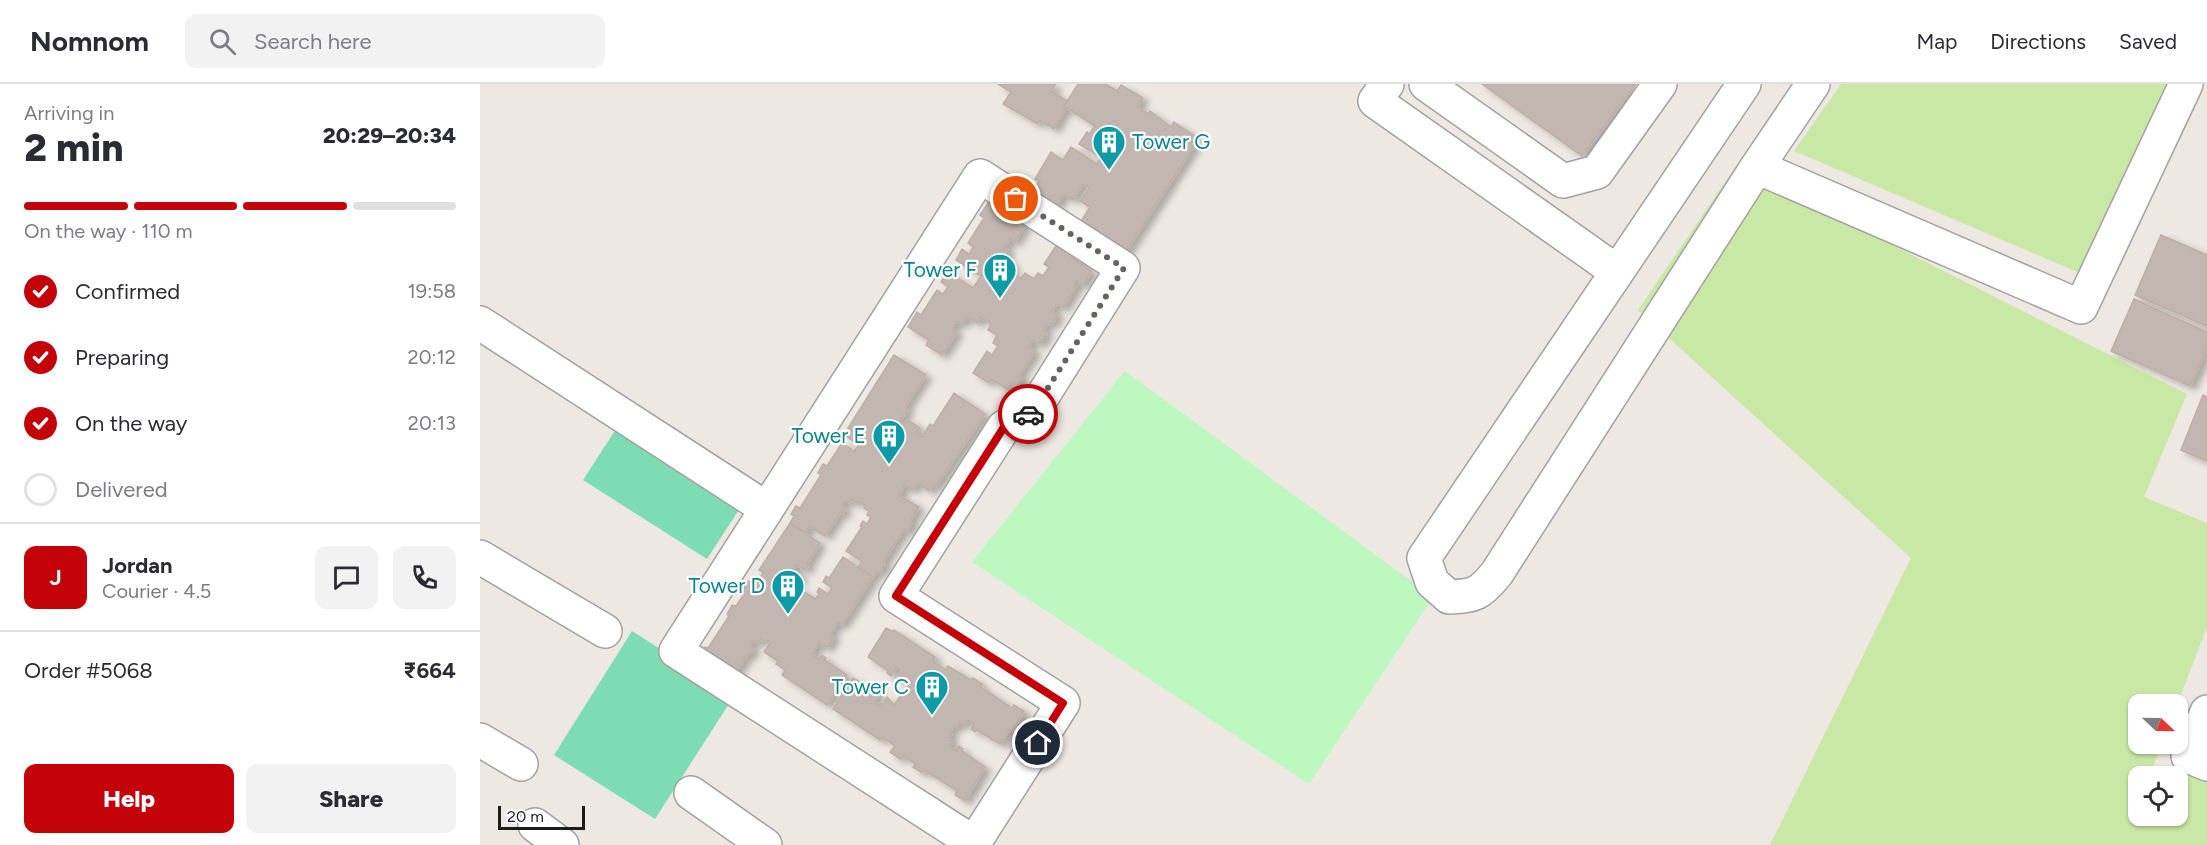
<!DOCTYPE html>
<html lang="en">
<head>
<meta charset="utf-8">
<style>
  body { margin:0; font-family:Figtree,sans-serif; background:#f2f2f3; color:#2b2b33; height:100vh; display:flex; flex-direction:column; font-size:22px; white-space:nowrap }
  * { box-sizing:border-box; margin:0 }
  p { font-size:20px; color:#7c7c81 }
  .icon { flex:none; width:33px; height:33px; fill:none; stroke:currentColor; stroke-width:2; stroke-linecap:round; stroke-linejoin:round }
  .map { position:relative; flex:1; overflow:hidden }
  .sheet { display:flex; flex-direction:column; background:#fff; width:480px }
  .sheet>* { flex:none }
  .needle { width:39px; rotate:112deg }
  .tools { position:absolute; left:1648px; top:610px; display:grid; gap:12px }
  .tools a { display:grid; place-items:center; width:60px; height:60px; border-radius:12px; background:#fff; box-shadow:0 2px 4px #0004; font-size:30px }
  .scale { position:absolute; left:18px; bottom:15px; width:87px; box-sizing:border-box; padding-left:6px; border:3px solid #1b1b1b; border-top:0; font-size:16px; line-height:21px; white-space:nowrap; color:#1b1b1b; -webkit-text-stroke:4px #fff; paint-order:stroke }
  .pin { position:absolute; display:grid; place-items:center; width:51px; height:51px; color:#fff; margin:-26px; border:3px solid #fff; border-radius:50%; box-shadow:0 2px 6px #0007 }
  .courier { position:absolute; display:grid; place-items:center; width:60px; height:60px; margin:-30px; border:4px solid #c4020a; border-radius:50%; background:#fff; color:#222; box-shadow:0 2px 8px #0007 }
  .summary em { font-style:normal; font-weight:800 }
  .summary div { display:flex; flex-direction:column-reverse }
  .summary { display:flex; align-items:center; justify-content:space-between; height:102px; padding:0 24px }
  h1 { font-size:39px; font-weight:800; line-height:45px }
  .bar { display:grid; grid-template-columns:repeat(4,1fr); gap:9px 6px; align-content:center; height:72px; padding:0 24px }
  .bar i { height:8px; border-radius:4px; background:#e1e1e2 }
  .bar .on { background:#c4020a }
  .bar p { grid-column:span 4 }
  .line { display:flex; align-items:center; gap:15px; padding:0 24px; border-top:2px solid #e1e1e2 }
  .line div { flex:1 }
  .round { display:grid; place-items:center; flex:none; width:63px; height:63px; border-radius:12px; background:#f2f2f3 }
  ol { padding:0 24px; list-style:none }
  li { display:flex; align-items:center; gap:18px; height:66px }
  li p { margin-inline-start:auto }
  li .icon { padding:6px; border-radius:50%; background:#c4020a; color:#fff; stroke-width:4 }
  li:last-child { color:#7c7c81 }
  li i { width:33px; height:33px; border:3px solid #e1e1e2; border-radius:50% }
  .cta { display:flex; gap:12px; margin-top:auto; padding:12px 24px }
  .cta a { flex:1; height:69px; border-radius:12px; background:#c4020a; color:#fff; font-size:24px; font-weight:800; line-height:69px; text-align:center }
  .cta a+a { background:#f2f2f3; color:#2b2b33 }
  header { display:flex; align-items:center; gap:36px; box-sizing:border-box; height:84px; padding:0 30px; background:#fff; border-bottom:2px solid #e1e1e2 }
  header strong { font-size:28px }
  nav { display:flex; gap:33px; margin-inline-start:auto; font-size:21px }
  .search { width:420px; height:54px; background:#f2f2f3; display:flex; align-items:center; gap:15px; box-sizing:border-box; padding:0 21px; border-radius:12px; color:#7c7c81; font-size:22px }
  main { display:flex; flex:1; min-height:0 }
  .map>svg:first-child { display:block }
  .grass { fill:#c9e8a6 }
  .park { fill:#bcf8bf }
  .pitch { fill:#7edcb4 }
  .building { fill:#c1b7b0; stroke:#beaea3; stroke-width:1.5; filter:url(#shadow) }
  .lines { fill:none; stroke-linecap:round; stroke-linejoin:round }
  .minor-casing { stroke:#a2a2a2; stroke-width:36 }
  .minor { stroke:#fff; stroke-width:33 }
  .done { stroke:#646360; stroke-width:6; stroke-dasharray:0 10.8 }
  .route { stroke:#c4020a; stroke-width:8 }
  .labels { text-anchor:middle; stroke-width:4.5; stroke-linejoin:round; paint-order:stroke }
  .culture-label { font-size:21px; fill:#0d838f; stroke:#fff; text-anchor:end }
</style>
</head>
<body>
<header>
<strong>Nomnom</strong>
<div class="search"><svg class="icon" aria-label="search" viewBox="0 0 24 24"><circle cx="10" cy="10" r="6"/><path d="M15 15l6 6"/></svg>Search here</div>
<nav><a>Map</a><a>Directions</a><a>Saved</a></nav>
</header>
<main>
<section class="sheet">
<div class="summary"><div><h1>2 min</h1><p>Arriving in</p></div><em>20:29–20:34</em></div>
<div class="bar"><i class="on"></i><i class="on"></i><i class="on"></i><i></i><p>On the way · 110 m</p></div>
<ol>
<li><svg class="icon" aria-label="check" viewBox="0 0 24 24"><path d="M5 12l5 5 9-10"/></svg>Confirmed<p>19:58</p></li>
<li><svg class="icon" aria-label="check" viewBox="0 0 24 24"><path d="M5 12l5 5 9-10"/></svg>Preparing<p>20:12</p></li>
<li><svg class="icon" aria-label="check" viewBox="0 0 24 24"><path d="M5 12l5 5 9-10"/></svg>On the way<p>20:13</p></li>
<li><i></i>Delivered</li>
</ol>
<div class="line" style="height:108px"><b class="round" style="background:#c4020a;color:#fff">J</b><div><b>Jordan</b><p>Courier · 4.5</p></div><a class="round"><svg class="icon" aria-label="chat" viewBox="0 0 24 24"><path d="M4 5h16v11H9l-5 4z"/></svg></a><a class="round"><svg class="icon" aria-label="phone" viewBox="0 0 24 24"><path d="M5 4h4l2 5-3 2q2 4 5 5l2-3 5 2v4C11 20 4 13 5 4z"/></svg></a></div>
<div class="line" style="height:78px"><div>Order #5068</div><b>₹664</b></div>
<div class="cta"><a>Help</a><a>Share</a></div>
</section>
<div class="map">
<svg width="1727" height="761" viewBox="0 0 1727 761">
  <defs>
    <filter id="shadow"><feDropShadow dx="6" dy="4" stdDeviation="3" flood-color="#0004"/></filter>
  </defs>
  <rect width="100%" height="100%" fill="#ede8e1"/>
  <path class="grass" d="M1361 0H1689L1607 192 1314 67Z
    M1256 82 1707 310 1664 413 1727 439V543L1697 621H1659V660H1682L1669 693H1659V732H1698V706L1707 684 1727 693V761H1290L1431 474 1158 226Z"/>
  <path class="park" d="M645 287 953 513 829 700 492 478Z"/>
  <path class="pitch" d="M138 342 262 421 227 475 103 396Z
    M152 547 254 612 175 735 74 671Z"/>
  <path class="building" d="M518 0H576L571 7 587 17 584 22 586 24 574 45 560 36 558 40 523 20 531 8Z
    M598 0H626L637 7 641 1 663 14 657 23 669 30 670 27 691 43 694 38 716 53 711 60 714 62 634 186 585 163 610 123 600 117 609 104 603 100 593 116 584 110 576 122 551 110 559 97 555 95 571 68 583 76 591 63 617 80 621 73 599 60 607 48 609 50 615 42 584 22Z
    M1002 0H1156L1102 72Z
    M510 116 548 136 535 158 530 155 524 164 529 167 524 174 534 181 530 186 541 194 545 189 554 195 558 189 563 192 569 183 564 180 578 159 594 168 591 173 612 187 602 201 596 197 595 200 597 201 583 224 577 220 572 227 578 231 571 241 568 239 563 246 567 249 560 260 553 256 549 263 555 267 539 292 542 294 533 309 511 295 509 299 493 289 507 267 512 271 518 262 513 259 517 251 508 246 511 240 500 233 497 239 487 233 482 240 477 237 472 245 477 248 462 271 446 261 449 256 428 243 437 228 441 231 457 206 463 210 468 203 461 198 468 188 493 204 501 192 476 176 482 165 489 170 493 163 488 159 504 134 500 131Z
    M1681 151 1727 171V242L1655 211Z
    M1654 215 1727 248V265L1710 302 1631 267Z
    M414 271 446 291 425 323 428 326 419 338 424 341 428 336 440 344 436 349 442 353 450 340 453 342 474 309 505 330 456 402 454 400 449 407 437 399 432 406 425 401 419 411 439 423 430 437 432 439 427 448 424 445 403 478 405 480 400 489 397 487 393 493 378 483 382 477 366 467 382 443 380 442 383 437 387 440 391 433 387 431 389 427 384 424 386 422 378 417 377 419 372 416 370 419 365 416 361 422 366 425 363 430 361 428 345 452 329 442 325 448 310 439 314 432 311 430 316 422 320 424 341 391 338 389 343 380 347 382 362 359 374 367 379 361 367 353 371 346 368 344Z
    M1723 311 1727 313V377L1701 366Z
    M310 439 340 459 327 480 329 481 325 486 317 481 313 486 322 492 313 501 335 515 339 510 337 508 339 504 348 510 352 504 343 498 346 492 349 494 363 473 393 493 362 541 358 538 350 550 354 553 347 564 339 559 332 570 339 575 342 571 346 574 345 576 367 591 347 621 302 591 305 586 296 580 298 577 284 568 290 559 287 556 285 558 281 555 278 559 274 556 270 562 274 565 271 570 269 569 254 591 219 572 225 563 228 564 249 532 247 530 252 521 256 522 264 510 261 508 268 497 275 501 283 489 279 486Z
    M406 544 413 548 414 546 455 573 453 577 466 586 468 582 491 596 493 594 502 600 500 602 532 624 534 621 544 627 532 647 529 646 520 660 497 646 495 648 491 645 494 640 487 636 484 641 480 638 477 643 475 641 470 649 472 650 469 655 473 658 470 662 476 667 479 662 483 665 482 667 505 683 485 717 475 711 477 707 444 686 442 689 433 683 435 680 423 672 420 675 410 668 415 662 402 653 400 656 353 625 373 594 400 609 394 618 401 622 407 613 414 621 429 600 424 596 422 599 418 596 423 587 417 583 411 592 407 589 408 587 388 573Z"/>
  <g class="lines">
    <defs>
      <path id="minor" d="M907 0 895 17 1136 187
        M946 0 1083 97 1117 88 1180 0
        M1264 0 944 474 952 498 969 513C995 512 1000 510 1017 489L1277 83 1333 0
        M1277 83 1601 223 1706 0
        M500 92 643 184 552 329 524 343 416 512 583 619 494 759 196 567Z
        M0 239 287 425
        M0 473 125 547
        M1727 628 1708 672 1727 680
        M0 656 41 680
        M211 709 285 761
        M55 741 82 761"/>
    </defs>
    <use href="#minor" class="minor-casing"/>
    <use href="#minor" class="minor"/>
  </g>
  <g class="lines">
    <path class="done" d="M536 115 644 184 552 329 548 330"/>
    <path class="route" d="M548 330 524 343 416 512 583 619 558 659"/>
  </g>
  <defs>
    <symbol id="building-pin" viewBox="-11 -11 22 30"><path d="M0 17L-7.5 6A9.5 9.5 0 1 1 7.5 6Z" fill="#0f9aa8" stroke="#fff"/><path d="M-4-6H4V6H1V3H-1V6H-4ZM-2.5-4.3h1.7v1.8h-1.7ZM.8-4.3h1.7v1.8H.8ZM-2.5-1h1.7V.8h-1.7ZM.8-1h1.7V.8H.8Z" fill="#fff"/></symbol>
  </defs>
  <g fill-rule="evenodd">
    <use href="#building-pin" x="610" y="39" width="38" height="52"/>
    <use href="#building-pin" x="501" y="167" width="38" height="52"/>
    <use href="#building-pin" x="390" y="333" width="38" height="52"/>
    <use href="#building-pin" x="289" y="483" width="38" height="52"/>
    <use href="#building-pin" x="433" y="584" width="38" height="52"/>
  </g>
  <g class="labels">
    <g class="culture-label">
      <text x="652" y="65" text-anchor="start">Tower G</text>
      <text x="497" y="193">Tower F</text>
      <text x="386" y="359">Tower E</text>
      <text x="285" y="509">Tower D</text>
      <text x="429" y="610">Tower C</text>
    </g>
  </g>
</svg>
<div class="tools">
<a><svg class="needle" viewBox="-14 -14 28 28"><path d="M0-13l5 13h-10z" fill="#e53935"/><path d="M0 13l5-13h-10z" fill="#7c7c81"/></svg></a>
<a><svg class="icon" aria-label="locate" viewBox="0 0 24 24"><circle cx="12" cy="12" r="6"/><path d="M12 2v4M12 18v4M2 12h4M18 12h4"/></svg></a>
</div>
<div class="scale">20 m</div>
<div class="pin" style="left:536px;top:115px;background:#ea580c"><svg class="icon" aria-label="bag" viewBox="0 0 24 24"><path d="M5 8h14l-1 12H6zM9 8a3 3 0 0 1 6 0"/></svg></div>
<div class="pin" style="left:558px;top:659px;background:#1f2937"><svg class="icon" aria-label="home" viewBox="0 0 24 24"><path d="M3 11l9-7 9 7M6 9v11h12V9"/></svg></div>
<div class="courier" style="left:548px;top:330px"><svg class="icon" aria-label="car" viewBox="0 0 24 24"><path d="M5 17H2v-5l4-1 3-4h7l3 4 3 1v5h-3M9 17h6M6 11h13"/><circle cx="7" cy="17" r="2"/><circle cx="17" cy="17" r="2"/></svg></div>
</div>
</main>
</body>
</html>
